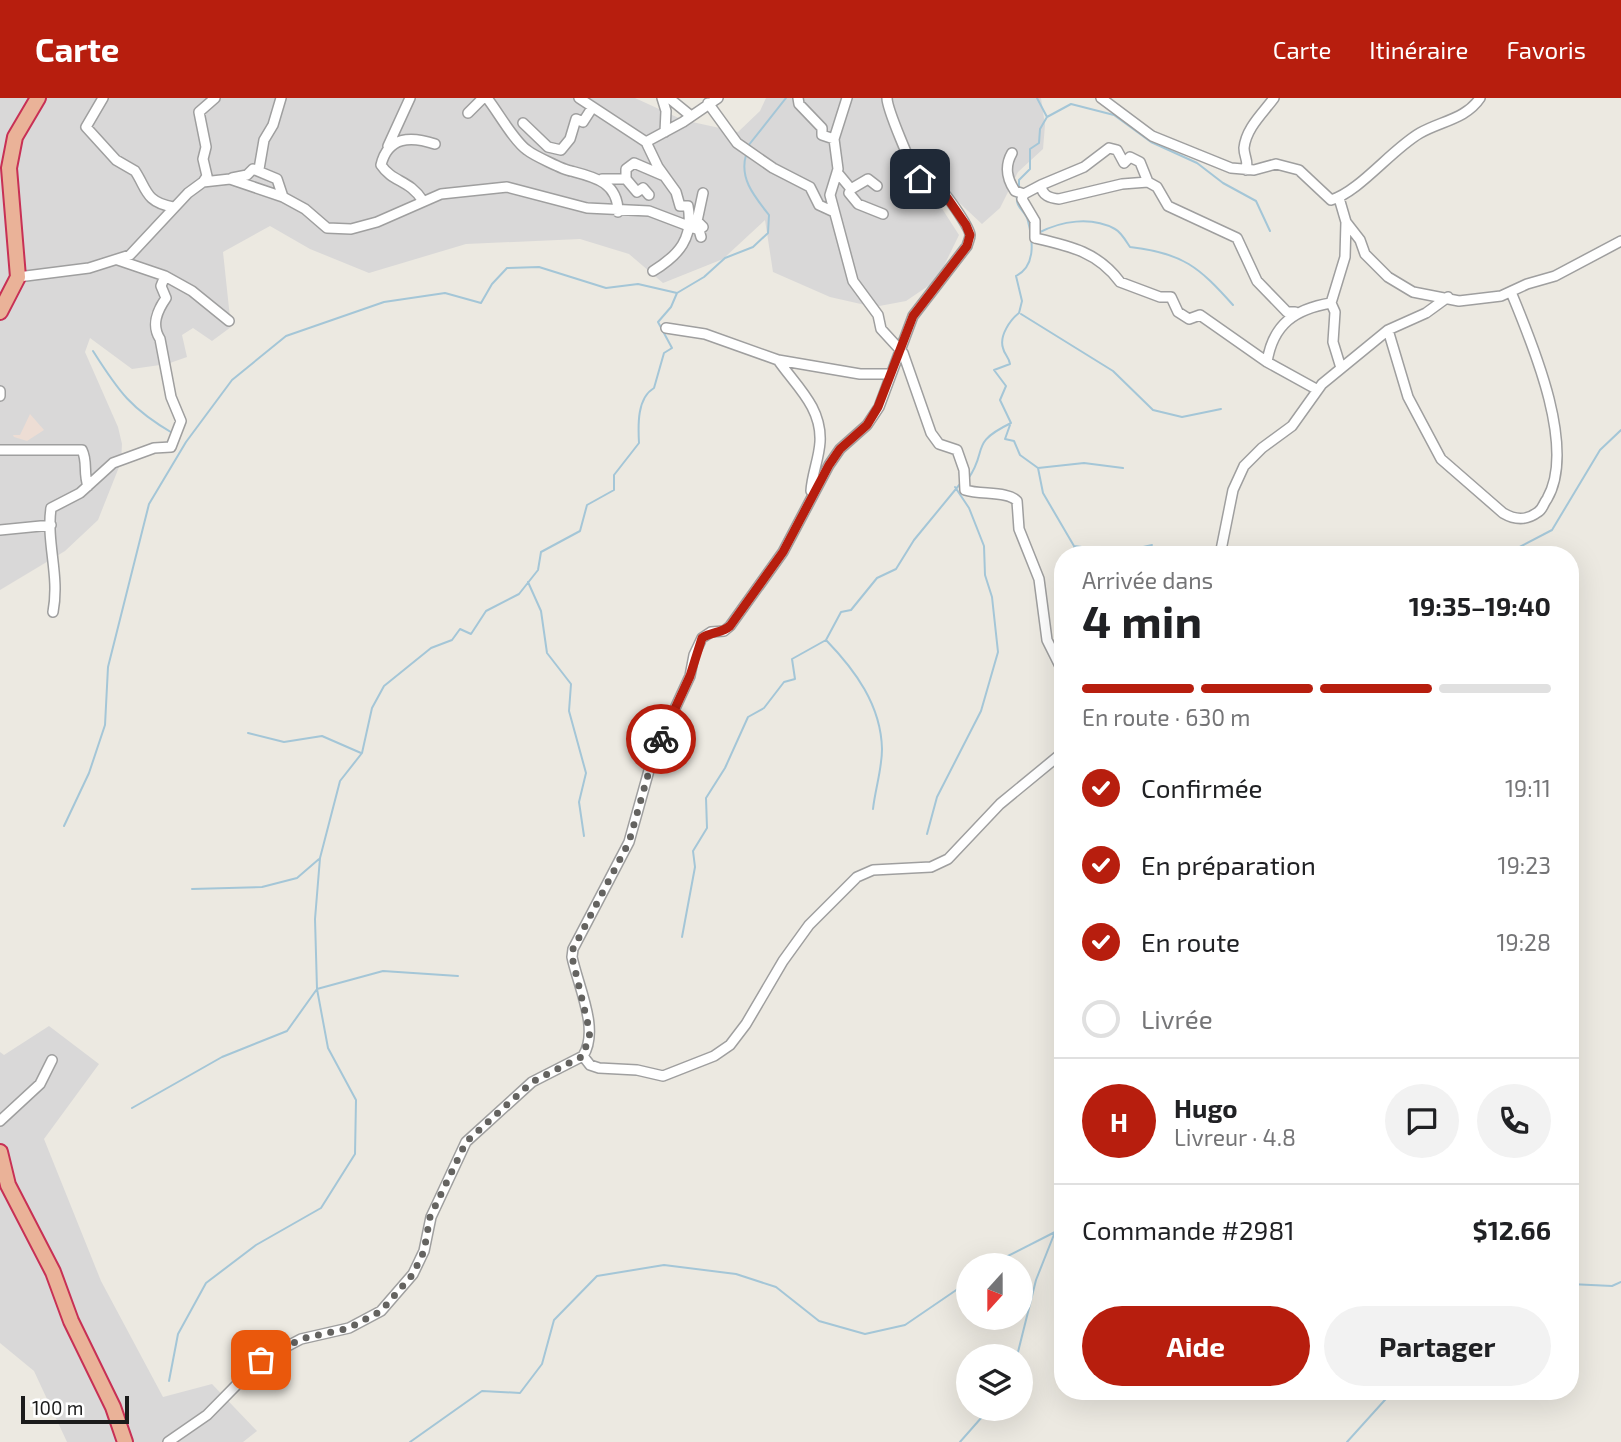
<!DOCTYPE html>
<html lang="fr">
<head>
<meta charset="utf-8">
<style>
  body { margin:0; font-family:"Exo 2",sans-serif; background:#f2f2f2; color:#202124; height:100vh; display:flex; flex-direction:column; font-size:26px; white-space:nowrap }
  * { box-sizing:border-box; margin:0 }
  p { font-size:23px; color:#757577 }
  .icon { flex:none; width:38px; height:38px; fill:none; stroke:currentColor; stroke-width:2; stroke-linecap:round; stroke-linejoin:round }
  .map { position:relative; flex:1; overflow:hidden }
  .side { position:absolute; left:1054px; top:448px; width:525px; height:854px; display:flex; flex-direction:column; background:#fff; border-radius:28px; box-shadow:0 7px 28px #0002 }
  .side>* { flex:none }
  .needle { width:46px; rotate:201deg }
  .tools { position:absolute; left:956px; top:1155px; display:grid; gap:14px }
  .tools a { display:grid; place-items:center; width:77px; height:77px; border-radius:50%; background:#fff; box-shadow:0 7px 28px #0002; font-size:35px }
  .scale { position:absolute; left:21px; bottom:18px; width:108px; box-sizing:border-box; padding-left:7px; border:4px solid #1b1b1b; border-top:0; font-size:19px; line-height:24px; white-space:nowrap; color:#1b1b1b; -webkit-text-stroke:5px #fff; paint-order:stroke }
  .pin { position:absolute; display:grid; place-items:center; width:60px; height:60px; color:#fff; margin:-30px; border-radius:14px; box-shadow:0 4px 10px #0006 }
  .courier { position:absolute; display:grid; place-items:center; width:70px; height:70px; margin:-35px; border:5px solid #b71e0e; border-radius:50%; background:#fff; color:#222; box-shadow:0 2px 9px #0007 }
  .headline em { font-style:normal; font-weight:700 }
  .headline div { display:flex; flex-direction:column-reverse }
  .headline { display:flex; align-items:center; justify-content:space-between; height:119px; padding:0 28px }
  h1 { font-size:46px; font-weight:700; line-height:52px }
  .bar { display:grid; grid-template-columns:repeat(4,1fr); gap:10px 7px; align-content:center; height:84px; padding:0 28px }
  .bar i { height:9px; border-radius:5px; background:#e0e0e0 }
  .bar .on { background:#b71e0e }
  .bar p { grid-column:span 4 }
  .line { display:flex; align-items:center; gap:18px; padding:0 28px; border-top:2px solid #e0e0e0 }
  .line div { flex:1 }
  .round { display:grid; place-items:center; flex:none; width:74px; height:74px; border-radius:37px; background:#f2f2f2 }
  ol { padding:0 28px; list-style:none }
  li { display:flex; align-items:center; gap:21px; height:77px }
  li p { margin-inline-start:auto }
  li .icon { padding:7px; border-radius:50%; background:#b71e0e; color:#fff; stroke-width:4 }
  li:last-child { color:#757577 }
  li i { width:38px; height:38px; border:4px solid #e0e0e0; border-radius:50% }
  .button { display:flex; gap:14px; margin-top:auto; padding:14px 28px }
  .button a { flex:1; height:80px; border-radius:42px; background:#b71e0e; color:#fff; font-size:28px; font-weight:700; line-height:80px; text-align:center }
  .button a+a { background:#f2f2f2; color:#202124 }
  header { display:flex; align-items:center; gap:42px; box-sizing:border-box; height:98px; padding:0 35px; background:#b71e0e; color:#fff }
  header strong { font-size:33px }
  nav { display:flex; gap:38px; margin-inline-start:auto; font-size:24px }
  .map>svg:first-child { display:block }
  .residential { fill:#d9d8d8 }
  .military { fill:#edddd4 }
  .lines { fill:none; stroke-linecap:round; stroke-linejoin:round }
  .stream { stroke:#a4c6d7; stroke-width:2 }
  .minor-casing { stroke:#9f9f9f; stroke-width:12 }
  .trunk-casing { stroke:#c83055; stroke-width:18 }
  .minor { stroke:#fff; stroke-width:9 }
  .trunk { stroke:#eab298; stroke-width:14 }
  .done { stroke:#646360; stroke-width:7; stroke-dasharray:0 12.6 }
  .route { stroke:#b71e0e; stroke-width:9 }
</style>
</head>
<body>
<header>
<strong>Carte</strong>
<nav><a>Carte</a><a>Itinéraire</a><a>Favoris</a></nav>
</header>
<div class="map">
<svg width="1621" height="1344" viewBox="0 0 1621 1344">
  <rect width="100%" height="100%" fill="#ece9e1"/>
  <path class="residential" d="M0 0H635L683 22 738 34 760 13 766 0H1041L1045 27 1043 51 1018 74 1000 110 982 126 952 98 925 84 959 137 937 182 906 203 874 209 830 199 773 174 765 122 723 161 663 185 629 156 580 141 466 146 369 175 310 151 270 128 223 154 231 229 212 243 193 230 182 237 187 259 167 266 132 271 90 240 85 254 118 329 122 346 121 364 98 422 65 453 0 492Z
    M49 928 99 966 44 1041 101 1183 163 1299 212 1286 257 1333 243 1344H67L34 1273 0 1245V954L4 957Z"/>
  <path class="military" d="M30 316 44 332 27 343 14 339 13 337H20Z"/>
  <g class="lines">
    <path class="stream" d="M1047 19 1071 6 1114 17 1151 44 1197 65 1223 85 1256 103 1270 133
      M748 48 786 0
      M1019 89V82L1030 71V51L1039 45 1040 31 1047 19 1037 0
      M1038 135C1061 123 1091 118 1115 131 1121 134 1126 143 1130 149 1183 155 1199 169 1233 207
      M1021 216 1113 273 1153 312 1182 319 1221 311
      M93 253C119 294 131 311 174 336
      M1010 327 1005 341 1014 343 1020 357 1038 370 1043 395 1074 448 1075 457
      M1038 370 1084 365 1123 370
      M968 381C989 351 968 346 1011 325L1000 302 1006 288 994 272 1010 266C1009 259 1004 256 1003 250 999 238 1010 222 1019 215L1022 203 1016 178C1036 168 1033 143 1028 123 1026 113 1015 110 1017 98
      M1074 448 1121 454 1152 447
      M1504 457 1552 432 1600 352 1621 332
      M528 484 541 513 547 555 571 586 569 613 586 675 579 704 584 738
      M826 542C855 572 881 607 882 651 882 671 875 692 873 711
      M248 635 284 644 322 638 361 655
      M64 728 89 675 105 627 108 569 149 406 186 344 232 282 286 238 384 204 445 195 481 205 492 186 507 170 539 169 606 190 638 186 677 195
      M927 736 937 699 981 613 998 554 992 499 985 477 984 448 969 410 955 389
      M192 791 262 789 297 780 319 761
      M682 839 695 769 693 753 707 730 706 700 725 670 748 619 764 610 784 584 795 581 792 561 826 542 841 514 851 512 877 480 896 471 914 442 960 386
      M132 1010 222 959 287 933 317 891 383 873 458 878
      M990 1167 1055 1134 1062 1128
      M1570 1186 1612 1188 1621 1184
      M1017 1258 1036 1182 1055 1134
      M169 1283 178 1236 206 1185 256 1147 321 1110 355 1056 356 1002 328 950 317 891 315 821 320 760 340 683 362 655 372 610 384 588 431 550 452 542 460 531 471 536 486 513 519 496 538 472 541 454 580 433 587 407 614 392V377L639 345C638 327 637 300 654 290L664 255 672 250 658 224 671 209 677 195 704 179 725 160 753 149 768 135 769 117C755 99 739 81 746 57
      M410 1344 482 1293 520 1295 542 1266 554 1222 597 1178 664 1167 736 1176 776 1189 819 1223 865 1236 905 1227 968 1184
      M960 1344 989 1311
      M1347 1344 1393 1293"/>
    <defs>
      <path id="minor" d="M103 0 86 29 116 62 135 73C147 91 145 104 173 109
        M487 0C498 14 514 43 527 52 533 57 564 72 571 73 594 79 618 84 618 114
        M579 0 646 44 658 69 676 94 680 108H688C694 140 679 157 653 173
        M662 0 666 13 665 34
        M669 0 691 18
        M798 0 799 6 822 30V37L834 41
        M847 0 834 41 838 71 830 97 853 183 878 217 881 231 903 255 931 335 939 346 957 352 964 372 965 392C981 397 1008 393 1017 403L1019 431 1039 481 1047 542 1062 572
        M1101 0 1152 38 1231 70 1254 72 1276 66 1299 72 1331 102C1359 94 1392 51 1420 35 1441 23 1466 21 1480 0
        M708 5 737 45 773 70 810 89 819 107 832 113
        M468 15 483 0
        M523 25 548 49 561 52 570 41 576 21 583 24 592 10
        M646 44 683 24 718 0
        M388 48 410 0
        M1012 55C1004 69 1007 81 1015 93L1024 96 1041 87C1042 98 1050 100 1059 101L1122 86 1148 84 1157 89 1168 108 1237 140 1257 183 1287 214H1295
        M259 71 264 42 273 27 281 0
        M1246 72C1249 63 1244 59 1244 50 1246 30 1263 15 1274 0
        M837 74 851 91 868 81 877 88
        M232 80 247 77 253 71 277 81 283 99
        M602 81H626V71L634 65 662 77
        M626 81 637 94 643 90 649 97
        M203 84 207 78 203 61 206 49 199 14 215 0
        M1041 87 1084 69 1109 50 1117 52 1124 65 1130 59 1140 64 1148 84
        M851 91 849 95 858 106 883 116
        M1024 96 1022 101 1035 123V140C1070 148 1098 154 1120 184L1160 199H1171L1178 214 1189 221 1200 217 1267 264 1316 291
        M1339 100 1346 124 1360 142 1365 156 1388 179 1413 194 1459 203 1501 198 1527 186 1555 178 1621 143
        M423 103C409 81 393 85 381 67 388 38 411 38 435 46
        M699 132 703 129 697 123 703 95
        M118 162 165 178 192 193 229 223
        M18 179 89 170 130 157 188 95 203 84 230 81 283 99 305 111 327 130 351 131 377 124 441 96 507 89 587 110 649 113 699 132 701 139
        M1331 205 1345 159 1346 124
        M666 230 705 236 778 262 860 276H890
        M1388 232 1408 299 1441 361 1503 415C1515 422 1526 423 1538 414 1543 411 1543 406 1547 401 1577 350 1532 245 1511 194
        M778 262C796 288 822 309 820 344 819 361 812 376 811 393
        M1267 264C1273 226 1295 211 1331 205L1335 214 1333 244 1341 270
        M0 293V298
        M0 352H82C88 364 83 375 88 388
        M0 432 51 427
        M1220 457 1233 392 1244 368 1262 350 1292 328 1322 286 1388 232 1426 215 1448 199
        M53 514C60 477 46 445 51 410L80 395 113 365 154 350 171 349 181 323 171 299 160 241C151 227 157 213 166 200L161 188 165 178
        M583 958 590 967 599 970 637 972 663 978 714 958 730 947 746 926 783 863 809 827 857 779 873 772 931 769 948 761 1000 706 1062 655
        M0 1023 40 986 52 962
        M168 1344 207 1317 261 1262 301 1241 349 1230 381 1213 413 1176 424 1153 431 1119 466 1044 532 984 583 958C600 932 578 888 572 859L573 851 629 744 653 658 690 578 694 557 702 540 711 534 724 533 730 528 783 454 829 367 840 351 867 327 879 309 913 218 967 148C968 144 970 141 970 137 970 130 947 97 941 92 935 86 924 86 918 78 912 70 887 11 887 0"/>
      <path id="trunk" d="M0 214 18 179 9 70 15 39 38 0
        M0 1054 8 1087 53 1174 71 1223 113 1309 125 1344"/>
    </defs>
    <use href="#minor" class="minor-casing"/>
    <use href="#trunk" class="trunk-casing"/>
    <use href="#minor" class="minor"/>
    <use href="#trunk" class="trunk"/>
  </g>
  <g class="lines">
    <path class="done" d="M261 1262 301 1241 349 1230 381 1213 413 1176 424 1153 430 1119 466 1044 532 984 583 958 590 935 572 859 573 851 629 744 653 659 661 641"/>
    <path class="route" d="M661 641 690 578 702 540C711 534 722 535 730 528L783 454 829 367 840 351 867 327 878 309 913 218 967 148 970 137 966 127 948 101 941 91 920 81"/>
  </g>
</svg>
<div class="tools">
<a><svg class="needle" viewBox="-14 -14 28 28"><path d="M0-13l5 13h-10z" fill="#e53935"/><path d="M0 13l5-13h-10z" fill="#757577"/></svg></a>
<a><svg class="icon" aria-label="layers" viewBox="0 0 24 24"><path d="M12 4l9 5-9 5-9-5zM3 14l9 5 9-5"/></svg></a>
</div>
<div class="scale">100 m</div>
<div class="pin" style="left:261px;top:1262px;background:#ea580c"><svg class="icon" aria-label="bag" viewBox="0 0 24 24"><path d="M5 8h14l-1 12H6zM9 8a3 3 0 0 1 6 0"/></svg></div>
<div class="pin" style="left:920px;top:81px;background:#1f2937"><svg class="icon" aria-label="home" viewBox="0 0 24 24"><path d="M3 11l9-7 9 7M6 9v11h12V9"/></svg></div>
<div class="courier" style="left:661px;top:641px"><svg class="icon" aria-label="bike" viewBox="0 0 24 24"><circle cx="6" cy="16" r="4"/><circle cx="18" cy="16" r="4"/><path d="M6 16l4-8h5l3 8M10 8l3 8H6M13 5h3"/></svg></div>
<section class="side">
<div class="headline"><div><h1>4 min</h1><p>Arrivée dans</p></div><em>19:35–19:40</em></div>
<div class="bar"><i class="on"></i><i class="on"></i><i class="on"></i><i></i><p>En route · 630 m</p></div>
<ol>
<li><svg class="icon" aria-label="check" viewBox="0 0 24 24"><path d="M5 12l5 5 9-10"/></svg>Confirmée<p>19:11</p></li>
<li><svg class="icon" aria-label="check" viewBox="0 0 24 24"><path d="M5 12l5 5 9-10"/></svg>En préparation<p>19:23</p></li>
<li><svg class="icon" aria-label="check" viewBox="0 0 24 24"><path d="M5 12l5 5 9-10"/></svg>En route<p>19:28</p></li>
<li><i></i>Livrée</li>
</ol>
<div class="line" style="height:126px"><b class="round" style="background:#b71e0e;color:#fff">H</b><div><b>Hugo</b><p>Livreur · 4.8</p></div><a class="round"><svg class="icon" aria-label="chat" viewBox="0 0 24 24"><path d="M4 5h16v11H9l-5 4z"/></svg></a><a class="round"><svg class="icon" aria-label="phone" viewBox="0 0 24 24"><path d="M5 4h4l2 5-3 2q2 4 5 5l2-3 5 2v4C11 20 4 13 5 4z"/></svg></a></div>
<div class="line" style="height:91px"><div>Commande #2981</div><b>$12.66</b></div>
<div class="button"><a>Aide</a><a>Partager</a></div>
</section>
</div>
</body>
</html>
